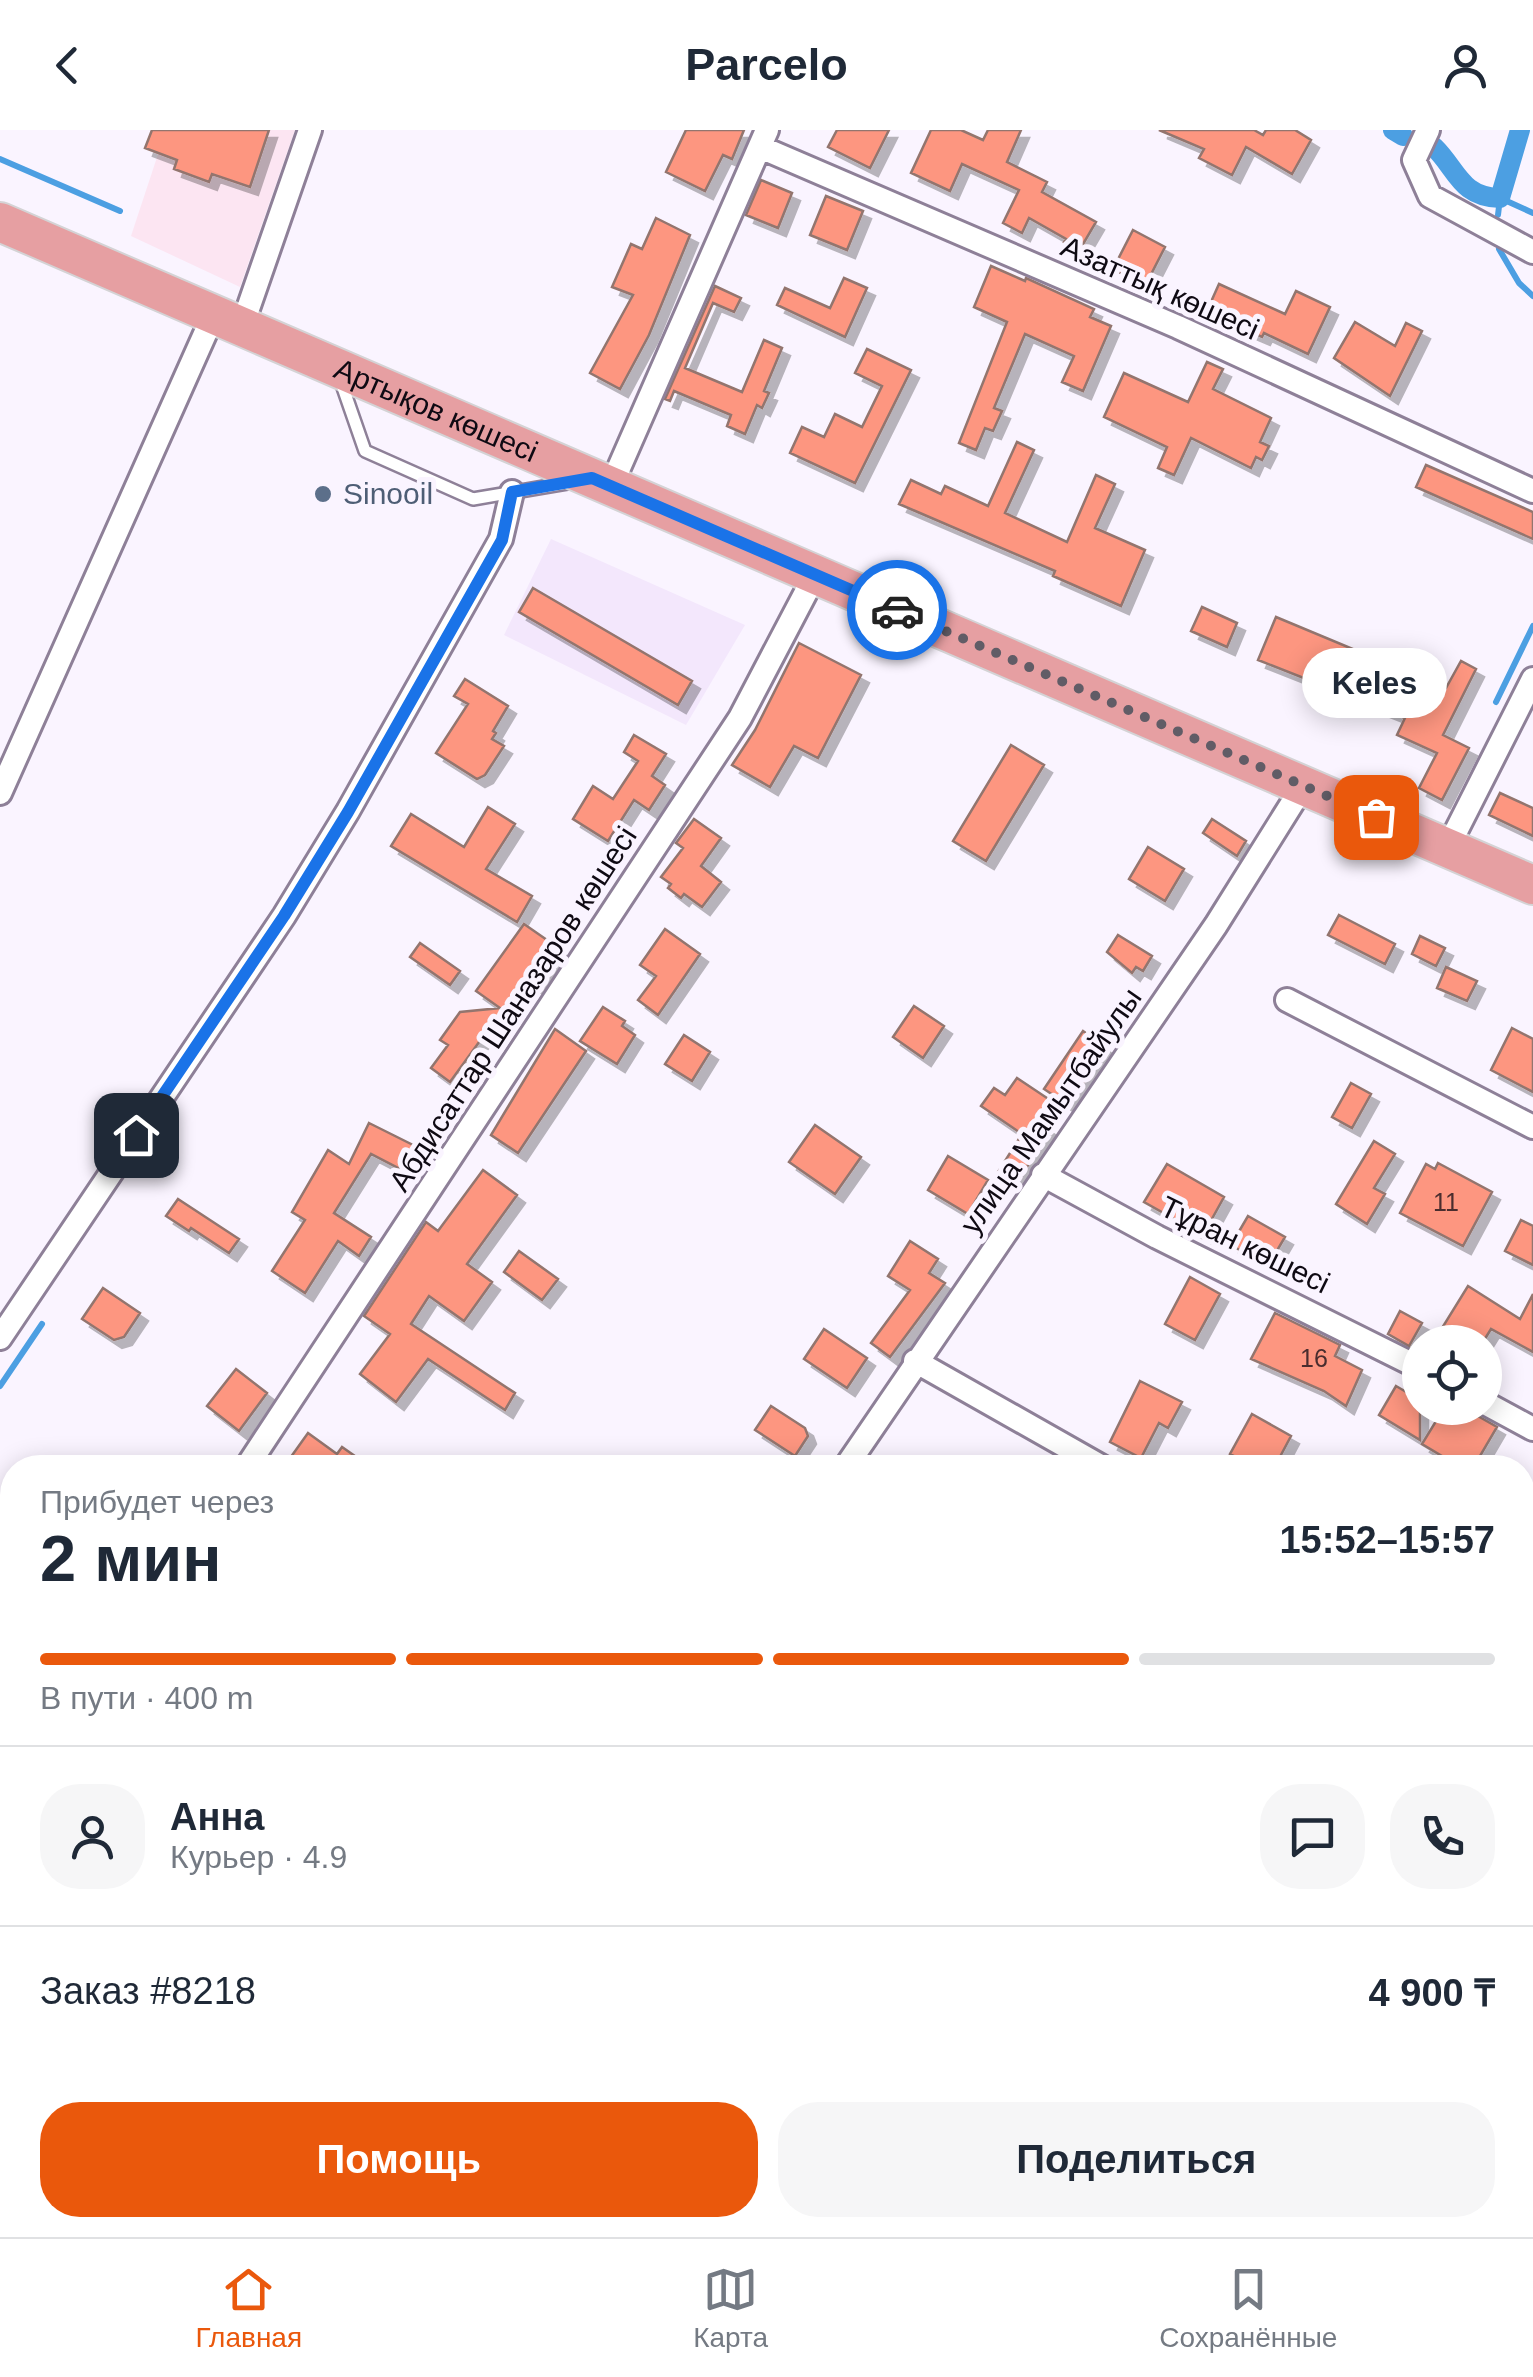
<!DOCTYPE html>
<html lang="ru">
<head>
<meta charset="utf-8">
<style>
  body { margin:0; font-family:Arial,sans-serif; background:#f6f6f7; color:#1f2937; height:100vh; display:flex; flex-direction:column; font-size:38px; white-space:nowrap }
  * { box-sizing:border-box; margin:0 }
  p { font-size:32px; color:#747a83 }
  .icon { flex:none; width:55px; height:55px; fill:none; stroke:currentColor; stroke-width:2; stroke-linecap:round; stroke-linejoin:round }
  .map { position:relative; flex:1; overflow:hidden }
  .side { position:absolute; left:0px; top:1325px; width:1535px; height:782px; display:flex; flex-direction:column; background:#fff; border-radius:40px 40px 0 0; box-shadow:0 5px 25px #0003 }
  .side>* { flex:none }
  .controls { position:absolute; left:1402px; top:1195px; display:grid; gap:20px }
  .controls a { display:grid; place-items:center; width:100px; height:100px; border-radius:50%; background:#fff; box-shadow:0 5px 25px #0003; font-size:50px }
  .pin { position:absolute; display:grid; place-items:center; width:85px; height:85px; color:#fff; margin:-42px; border-radius:20px; box-shadow:0 5px 15px #0006 }
  .courier { position:absolute; display:grid; place-items:center; width:100px; height:100px; margin:-50px; border:8px solid #1a73e8; border-radius:50%; background:#fff; color:#222; box-shadow:0 2px 12px #0007 }
  .bubble { position:absolute; height:70px; border-radius:35px; background:#fff; box-shadow:0 5px 25px #0003; font-size:32px; font-weight:700; line-height:70px; text-align:center }
  .summary em { font-style:normal; font-weight:700 }
  .summary div { display:flex; flex-direction:column-reverse }
  .summary { display:flex; align-items:center; justify-content:space-between; height:170px; padding:0 40px }
  h1 { font-size:65px; font-weight:700; line-height:75px }
  .bar { display:grid; grid-template-columns:repeat(4,1fr); gap:15px 10px; align-content:center; height:120px; padding:0 40px }
  .bar i { height:12px; border-radius:8px; background:#e0e1e3 }
  .bar .on { background:#ea580c }
  .bar p { grid-column:span 4 }
  .line { display:flex; align-items:center; gap:25px; padding:0 40px; border-top:2px solid #e0e1e3 }
  .line div { flex:1 }
  .round { display:grid; place-items:center; flex:none; width:105px; height:105px; border-radius:40px; background:#f6f6f7 }
  .action { display:flex; gap:20px; margin-top:auto; padding:20px 40px }
  .action a { flex:1; height:115px; border-radius:40px; background:#ea580c; color:#fff; font-size:40px; font-weight:700; line-height:115px; text-align:center }
  .action a+a { background:#f6f6f7; color:#1f2937 }
  header { display:flex; justify-content:space-between; align-items:center; height:130px; padding:0 40px; background:#fff; font-size:45px; font-weight:700 }
  .dock { display:flex; justify-content:space-around; align-items:center; height:140px; border-top:2px solid #e0e1e3; background:#fff; font-size:28px; color:#747a83 }
  .dock a { display:grid; justify-items:center; gap:5px }
  .dock .on { color:#ea580c }
  .map>svg:first-child { display:block }
  .commercial { fill:#fce5f2 }
  .industrial { fill:#f3e7fc }
  .lines { fill:none; stroke-linecap:round; stroke-linejoin:round }
  .stream { stroke:#4c9fe2; stroke-width:6 }
  .canal { stroke:#4c9fe2; stroke-width:20 }
  .building { fill:#fd9680; stroke:#93756e; stroke-width:2.5; filter:url(#shadow) }
  .service-casing { stroke:#8e8098; stroke-width:16 }
  .minor-casing { stroke:#8e8098; stroke-width:28 }
  .tertiary-casing { stroke:#8e8098; stroke-width:32 }
  .trunk-casing { stroke:#d4d3d5; stroke-width:42 }
  .service { stroke:#fff; stroke-width:11 }
  .minor { stroke:#fff; stroke-width:22 }
  .tertiary { stroke:#fff; stroke-width:28 }
  .trunk { stroke:#e69fa2; stroke-width:38 }
  .done { stroke:#615c66; stroke-width:10; stroke-dasharray:0 18 }
  .route { stroke:#1a73e8; stroke-width:12 }
  .service-dot { fill:#5c6f8a; stroke:#faf4ff; stroke-width:4 }
  .labels { text-anchor:middle; stroke-width:10; stroke-linejoin:round; paint-order:stroke }
  .number-label { font-size:25px; fill:#4a2d2e }
  .street-label { font-size:30px; fill:#0f0a13; stroke:#faf4ff }
  .service-label { font-size:30px; fill:#4e5e75; stroke:#faf4ff; text-anchor:start }
</style>
</head>
<body>
<header><svg class="icon" aria-label="back" viewBox="0 0 24 24"><path d="M15 5l-7 7 7 7"/></svg>Parcelo<svg class="icon" aria-label="person" viewBox="0 0 24 24"><circle cx="12" cy="8" r="4"/><path d="M4 21q1-7 8-7t8 7"/></svg></header>
<div class="map">
<svg width="1533" height="2107" viewBox="0 0 1533 2107">
  <defs>
    <filter id="shadow"><feDropShadow dx="8" dy="8" stdDeviation="0" flood-color="#0004"/></filter>
  </defs>
  <rect width="100%" height="100%" fill="#faf4ff"/>
  <path class="commercial" d="M166 0H295L240 157 131 106Z"/>
  <path class="industrial" d="M551 409 745 495 686 595 504 505Z"/>
  <g class="lines">
    <path class="stream" d="M0 29 120 81
      M1498 85 1500 68 1533 83
      M1499 119 1519 153 1533 166
      M1496 572 1533 496
      M0 1256 42 1194"/>
    <path class="canal" d="M1393 0 1403 6
      M1434 17C1457 39 1460 67 1500 68L1520 0"/>
  </g>
  <path class="building" d="M152 0H269L250 57 212 44 209 52 174 39 177 30 145 18Z
    M686 0H744L732 29 723 25 705 61 666 42Z
    M837 0H889L870 38 828 17Z
    M931 0H961L983 10 988 0H1021L1007 32 1047 52 1042 62 1096 92 1079 121 1064 112 1066 109 1029 88 1022 103 1003 93 1019 60 962 34 950 61 911 43Z
    M1159 0H1254L1263 5 1266 0H1295L1311 10 1292 44 1246 17 1232 45 1199 28 1204 19Z
    M761 50 792 63 778 98 746 85Z
    M826 66 863 81 847 120 810 105Z
    M656 88 690 105 649 205 620 259 590 243 633 165 612 157 631 114 642 119Z
    M1133 100 1165 117 1145 156 1113 139Z
    M991 136 1025 151 1026 148 1094 179 1090 187 1111 196 1083 261 1062 252 1074 226 1025 204 994 278 1002 281 993 301 985 298 976 320 959 313 1007 192 974 177Z
    M844 148 867 158 845 207 777 175 785 158 830 178Z
    M1219 154 1285 184 1296 161 1330 177 1308 224 1264 203 1262 207 1206 183Z
    M715 156 741 168 734 182 713 173 685 238 742 262 764 210 782 218 764 261 769 263 762 278 757 275 745 304 727 296 731 285 674 261 670 271 665 269Z
    M1355 192 1395 216 1406 193 1422 201 1390 266 1334 228Z
    M867 219 911 240 855 353 790 323 802 297 824 307 835 284 862 297 882 256 855 243Z
    M1207 232 1223 239 1213 259 1271 288 1260 312 1269 316 1262 330 1256 327 1251 338 1191 308 1174 345 1158 338 1167 317 1104 287 1124 243 1188 272Z
    M1017 312 1034 320 1005 383 1067 412 1096 345 1115 354 1095 398 1145 420 1121 476 1053 446 1055 441 899 374 911 350 941 364 945 356 988 376Z
    M1426 335 1533 382V409L1416 357Z
    M533 458 692 551 678 575 519 482Z
    M1202 477 1237 493 1227 517 1191 501Z
    M1276 487 1446 558 1461 531 1476 539 1443 605 1469 618 1442 670 1419 658 1437 623 1397 605 1405 588 1258 530Z
    M799 513 861 545 818 628 794 616 770 657 732 635 755 600Z
    M465 549 508 576 493 601 496 603 492 609 504 616 485 645 477 649 436 623 468 574 454 566Z
    M634 605 666 624 652 646 665 655 649 680 634 670 608 711 573 689 593 656 613 669 638 631 624 622Z
    M1011 615 1044 635 986 731 953 711Z
    M1500 663 1533 678V706L1489 685Z
    M488 677 515 694 486 739 532 766 517 792 391 716 411 684 464 717Z
    M694 689 721 708 701 736 721 752 702 777 684 764 681 768 668 758 671 754 661 747 683 718 676 713Z
    M1212 689 1246 711 1237 726 1203 703Z
    M1148 717 1184 739 1165 771 1129 749Z
    M1339 785 1395 814 1385 834 1328 805Z
    M524 794 560 819 535 856 525 849 450 952 431 938 448 915 440 910 460 882 500 878 476 861Z
    M665 799 700 824 658 885 638 870 656 846 640 835Z
    M1118 805 1152 826 1143 841 1136 837 1132 843 1107 822Z
    M1420 806 1445 818 1436 836 1412 824Z
    M420 813 460 841 450 855 410 827Z
    M1446 837 1477 851 1467 871 1437 858Z
    M914 876 944 896 923 928 893 907Z
    M603 877 625 891 622 896 635 905 617 934 580 911Z
    M1512 898 1533 909V962L1491 940Z
    M555 899 586 921 518 1023 491 1005Z
    M1083 901 1107 918 1068 975 1044 959Z
    M684 905 710 922 692 951 665 934Z
    M1017 948 1050 970 1037 990 1050 999 1017 1053 998 1042 1022 1004 981 976 994 958 1005 965Z
    M1351 953 1371 964 1352 998 1332 987Z
    M369 993 421 1019 408 1043 371 1024 334 1083 371 1107 359 1126 338 1111 305 1163 272 1141 305 1090 292 1082 328 1020 349 1034Z
    M815 995 861 1027 835 1064 789 1032Z
    M1374 1011 1395 1024 1374 1058 1385 1064 1367 1094 1336 1074Z
    M948 1026 988 1050 968 1084 928 1060Z
    M1438 1033 1492 1062 1463 1116 1400 1083 1426 1034 1435 1039Z
    M1167 1034 1224 1067 1203 1105 1144 1072Z
    M483 1040 517 1065 467 1134 492 1152 464 1191 429 1166 411 1194 515 1263 505 1280 428 1229 396 1272 360 1244 390 1204 364 1186 426 1092 438 1101Z
    M178 1069 239 1109 229 1123 191 1098 189 1101 166 1086Z
    M1248 1086 1285 1107 1268 1136 1231 1115Z
    M1521 1090 1533 1096V1135L1505 1121Z
    M910 1111 938 1129 929 1143 945 1153 890 1227 871 1213 910 1160 888 1146Z
    M519 1121 558 1149 542 1170 504 1142Z
    M1190 1147 1220 1164 1195 1210 1165 1194Z
    M1468 1156 1520 1189 1533 1164V1222L1491 1199 1483 1212H1464L1442 1198Z
    M103 1158 140 1183 124 1207 114 1210 82 1189Z
    M1400 1181 1422 1193 1409 1216 1388 1204Z
    M1275 1183 1340 1215 1335 1226 1362 1240 1346 1276 1324 1261 1251 1229Z
    M824 1199 867 1228 847 1258 804 1229Z
    M236 1239 267 1263 239 1301 207 1276Z
    M1140 1251 1182 1272 1168 1298 1159 1293 1141 1328 1110 1312Z
    M1396 1256 1420 1270V1310L1379 1285Z
    M771 1276 805 1298 808 1306 795 1326 755 1300Z
    M1444 1278H1471L1478 1286 1497 1297 1473 1338H1462L1422 1314Z
    M1252 1284 1291 1306 1274 1338H1233L1238 1328 1230 1324Z
    M308 1303 337 1324 342 1317 372 1338H283Z"/>
  <g class="lines">
    <defs>
      <path id="service" d="M340 249 365 321 473 369 573 352"/>
      <path id="minor" d="M1428 0 1414 30 1430 66 1533 122
        M760 17 1178 197 1533 361
        M242 196 310 0
        M611 356 767 0
        M0 663 213 186
        M1448 717 1533 549
        M1287 870 1533 997
        M1043 1045 1157 1107 1420 1238
        M0 1208 284 786 348 681 501 409 512 362
        M915 1231 1104 1338
        M1485 1273 1533 1299
        M246 1338 740 588 815 445
        M845 1338 1216 795 1303 656
        M1522 1568 1533 1573
        M0 1711 12 1692
        M1522 1828 1533 1833
        M1522 1887 1533 1868
        M730 2095 750 2107
        M1189 2095 1209 2107
        M342 2107 349 2095
        M1393 2107 1400 2095"/>
      <path id="tertiary" d="M0 2102 5 2107"/>
      <g id="trunk">
        <path id="s1" d="M0 92 1533 755"/>
      </g>
    </defs>
    <use href="#service" class="service-casing"/>
    <use href="#minor" class="minor-casing"/>
    <use href="#tertiary" class="tertiary-casing"/>
    <use href="#trunk" class="trunk-casing"/>
    <use href="#service" class="service"/>
    <use href="#minor" class="minor"/>
    <use href="#tertiary" class="tertiary"/>
    <use href="#trunk" class="trunk"/>
  </g>
  <g class="lines">
    <path class="done" d="M897 480 1376 687"/>
    <path class="route" d="M136 1005 284 786 348 682 502 410 512 362 592 348 897 480"/>
  </g>
  <circle class="service-dot" cx="323" cy="364" r="10"/>
  <g class="labels">
    <g class="number-label">
      <text x="1446" y="1081">11</text>
      <text x="1314" y="1237">16</text>
    </g>
    <g class="street-label">
      <text transform="translate(1160 158) rotate(24)" y="10">Азаттық көшесі</text>
      <text dy="10" stroke="none"><textPath href="#s1" startOffset="475">Артықов көшесі</textPath></text>
      <text transform="translate(513 879) rotate(-57)" y="10">Абдисаттар Шаназаров көшесі</text>
      <text transform="translate(1051 981) rotate(-55)" y="10">улица Мамытбайулы</text>
      <text transform="translate(1245 1115) rotate(26)" y="10">Тұран көшесі</text>
    </g>
    <g class="service-label">
      <text x="343" y="374">Sinooil</text>
    </g>
  </g>
</svg>
<div class="controls">
<a><svg class="icon" aria-label="locate" viewBox="0 0 24 24"><circle cx="12" cy="12" r="6"/><path d="M12 2v4M12 18v4M2 12h4M18 12h4"/></svg></a>
</div>
<div class="pin" style="left:1376px;top:687px;background:#ea580c"><svg class="icon" aria-label="bag" viewBox="0 0 24 24"><path d="M5 8h14l-1 12H6zM9 8a3 3 0 0 1 6 0"/></svg></div>
<div class="pin" style="left:136px;top:1005px;background:#1f2937"><svg class="icon" aria-label="home" viewBox="0 0 24 24"><path d="M3 11l9-7 9 7M6 9v11h12V9"/></svg></div>
<div class="courier" style="left:897px;top:480px"><svg class="icon" aria-label="car" viewBox="0 0 24 24"><path d="M5 17H2v-5l4-1 3-4h7l3 4 3 1v5h-3M9 17h6M6 11h13"/><circle cx="7" cy="17" r="2"/><circle cx="17" cy="17" r="2"/></svg></div>
<div class="bubble" style="left:1302px;top:518px;width:145px">Keles</div>
<section class="side">
<div class="summary"><div><h1>2 мин</h1><p>Прибудет через</p></div><em>15:52–15:57</em></div>
<div class="bar"><i class="on"></i><i class="on"></i><i class="on"></i><i></i><p>В пути · 400 m</p></div>
<div class="line" style="height:180px"><a class="round"><svg class="icon" aria-label="person" viewBox="0 0 24 24"><circle cx="12" cy="8" r="4"/><path d="M4 21q1-7 8-7t8 7"/></svg></a><div><b>Анна</b><p>Курьер · 4.9</p></div><a class="round"><svg class="icon" aria-label="chat" viewBox="0 0 24 24"><path d="M4 5h16v11H9l-5 4z"/></svg></a><a class="round"><svg class="icon" aria-label="phone" viewBox="0 0 24 24"><path d="M5 4h4l2 5-3 2q2 4 5 5l2-3 5 2v4C11 20 4 13 5 4z"/></svg></a></div>
<div class="line" style="height:130px"><div>Заказ #8218</div><b>4 900 ₸</b></div>
<div class="action"><a>Помощь</a><a>Поделиться</a></div>
</section>
</div>
<nav class="dock">
<a class="on"><svg class="icon" aria-label="home" viewBox="0 0 24 24"><path d="M3 11l9-7 9 7M6 9v11h12V9"/></svg>Главная</a>
<a><svg class="icon" aria-label="map" viewBox="0 0 24 24"><path d="M3 6l6-2 6 2 6-2v14l-6 2-6-2-6 2zM9 4v14M15 6v14"/></svg>Карта</a>
<a><svg class="icon" aria-label="saved" viewBox="0 0 24 24"><path d="M7 4h10v16l-5-4-5 4z"/></svg>Сохранённые</a>
</nav>
</body>
</html>
